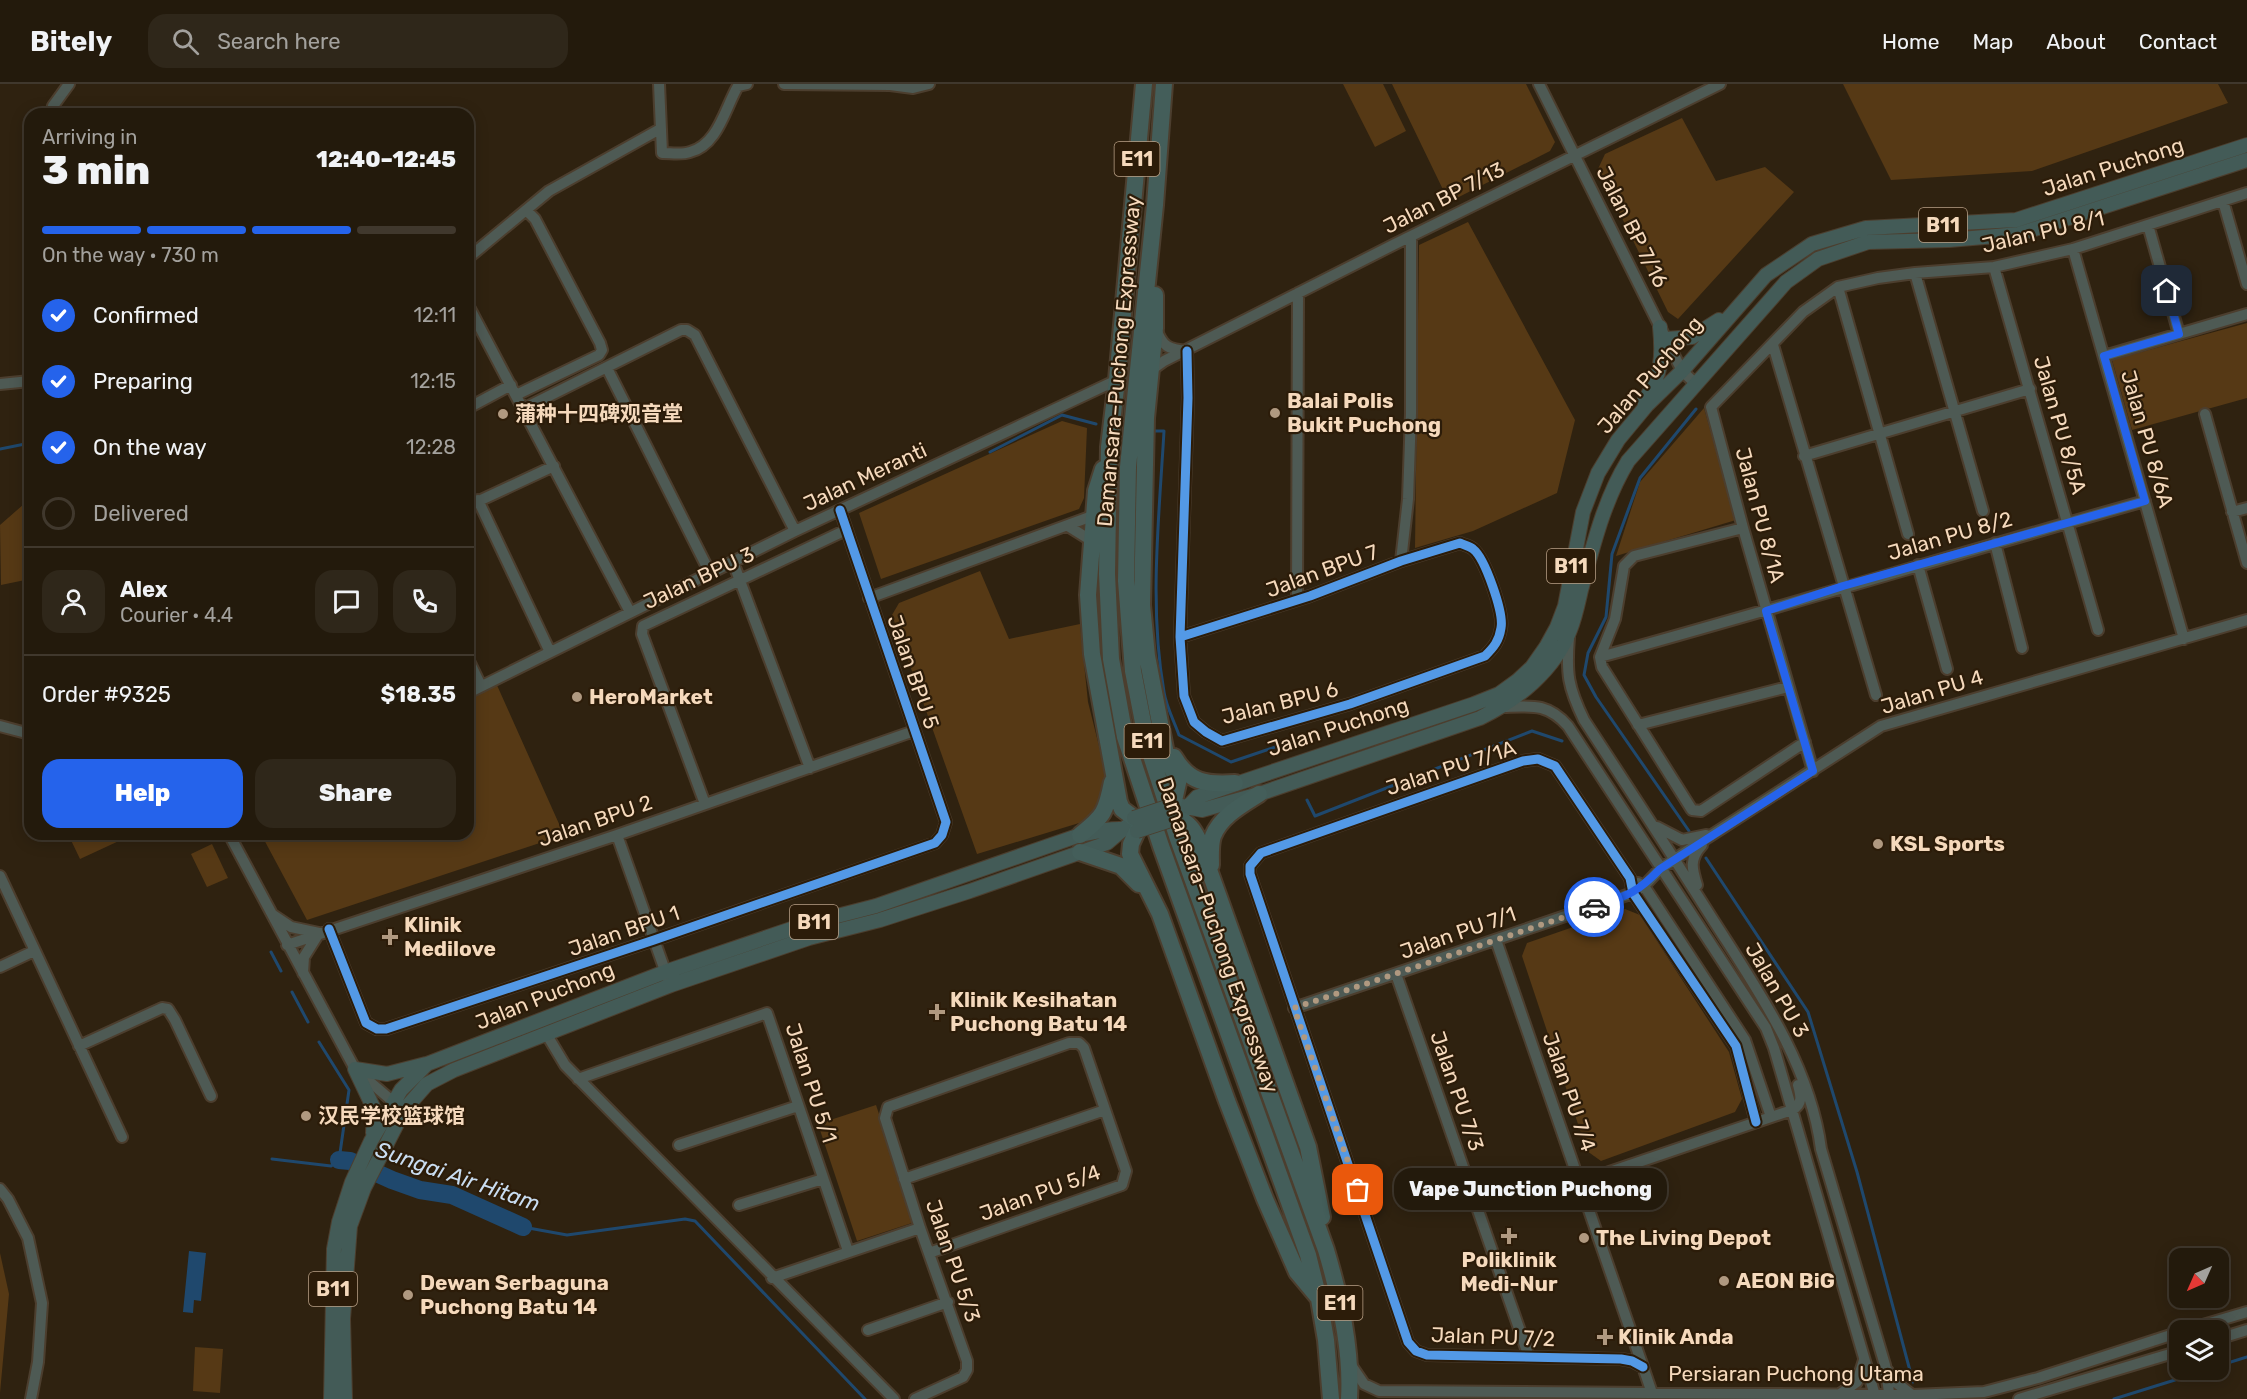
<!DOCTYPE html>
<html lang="en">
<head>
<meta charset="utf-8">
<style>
  body { margin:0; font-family:Rubik,"Noto Sans SC",sans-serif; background:#2f271a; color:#f1f3f6; height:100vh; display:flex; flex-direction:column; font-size:22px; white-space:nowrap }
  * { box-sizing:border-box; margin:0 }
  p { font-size:20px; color:#a3a19d }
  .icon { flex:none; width:33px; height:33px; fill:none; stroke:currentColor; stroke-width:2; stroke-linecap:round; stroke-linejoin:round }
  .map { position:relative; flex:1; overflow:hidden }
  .panel { position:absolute; left:24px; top:24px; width:450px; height:732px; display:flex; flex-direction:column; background:#231a0c; border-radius:18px; box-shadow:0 3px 15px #0003,0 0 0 2px #40382d }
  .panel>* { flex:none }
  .needle { width:39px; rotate:225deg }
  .fabs { position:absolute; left:2169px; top:1164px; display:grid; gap:12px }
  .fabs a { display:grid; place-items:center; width:60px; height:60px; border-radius:12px; background:#231a0c; box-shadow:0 3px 15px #0003,0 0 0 2px #40382d; font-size:30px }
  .pin { position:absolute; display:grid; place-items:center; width:51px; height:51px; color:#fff; margin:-26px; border-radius:12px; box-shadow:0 3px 9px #0006 }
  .courier { position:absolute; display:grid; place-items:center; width:60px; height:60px; margin:-30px; border:4px solid #2563eb; border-radius:50%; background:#fff; color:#222; box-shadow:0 2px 8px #0007 }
  .bubble { position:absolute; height:42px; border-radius:18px; background:#231a0c; box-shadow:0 3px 15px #0003,0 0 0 2px #40382d; font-size:20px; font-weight:800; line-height:42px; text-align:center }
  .head em { font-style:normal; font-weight:800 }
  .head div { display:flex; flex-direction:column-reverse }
  .head { display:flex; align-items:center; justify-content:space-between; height:102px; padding:0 18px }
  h1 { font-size:39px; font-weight:800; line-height:45px }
  .bar { display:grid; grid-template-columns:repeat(4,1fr); gap:9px 6px; align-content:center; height:72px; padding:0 18px }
  .bar i { height:8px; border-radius:4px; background:#40382d }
  .bar .on { background:#2563eb }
  .bar p { grid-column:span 4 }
  .line { display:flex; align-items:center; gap:15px; padding:0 18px; border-top:2px solid #40382d }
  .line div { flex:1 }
  .round { display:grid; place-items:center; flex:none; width:63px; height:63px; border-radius:18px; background:#2f271a }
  ol { padding:0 18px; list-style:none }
  li { display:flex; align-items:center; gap:18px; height:66px }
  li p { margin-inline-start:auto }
  li .icon { padding:6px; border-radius:50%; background:#2563eb; color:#fff; stroke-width:4 }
  li:last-child { color:#a3a19d }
  li i { width:33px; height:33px; border:3px solid #40382d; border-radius:50% }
  .primary-button { display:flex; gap:12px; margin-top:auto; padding:12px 18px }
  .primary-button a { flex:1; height:69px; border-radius:18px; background:#2563eb; color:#fff; font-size:24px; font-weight:800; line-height:69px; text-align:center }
  .primary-button a+a { background:#2f271a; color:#f1f3f6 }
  header { display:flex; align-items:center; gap:36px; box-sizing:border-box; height:84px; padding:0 30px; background:#231a0c; border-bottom:2px solid #40382d }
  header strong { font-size:28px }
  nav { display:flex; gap:33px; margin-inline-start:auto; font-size:21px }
  .search { width:420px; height:54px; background:#2f271a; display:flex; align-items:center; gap:15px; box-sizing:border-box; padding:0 21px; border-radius:18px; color:#a3a19d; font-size:22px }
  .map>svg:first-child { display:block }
  .green { fill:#563915 }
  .water { fill:#1f486d }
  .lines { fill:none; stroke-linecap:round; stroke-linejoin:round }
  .stream { stroke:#1f486d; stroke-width:3 }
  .river { stroke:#1f486d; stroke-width:18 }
  .minor-casing { stroke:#4c3e2e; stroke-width:14 }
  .major-casing { stroke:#4c3e2e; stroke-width:16 }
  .highway-casing { stroke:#4c3e2e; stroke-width:20 }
  .minor { stroke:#4e5a54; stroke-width:10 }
  .major { stroke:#435b57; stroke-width:14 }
  .highway { stroke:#445e5a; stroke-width:16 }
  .major-bridge-casing { stroke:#4c3e2e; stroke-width:16; stroke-linecap:butt }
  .major-bridge { stroke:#435b57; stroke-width:14 }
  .cycleway-casing { stroke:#2c1c09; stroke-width:13 }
  .cycleway { stroke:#5399e6; stroke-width:9 }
  .done { stroke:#b09980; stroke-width:6; stroke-dasharray:0 10.8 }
  .route { stroke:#2563eb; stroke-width:8 }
  .poi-dot { fill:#b09980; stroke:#2c1c09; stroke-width:2 }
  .labels { text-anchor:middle; stroke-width:4.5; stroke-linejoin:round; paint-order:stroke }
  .shield { fill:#2c1c09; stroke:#b9a086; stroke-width:1.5 }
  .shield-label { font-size:20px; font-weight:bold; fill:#f5d9bc }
  .street-label { font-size:21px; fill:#f5d9bc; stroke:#2c1c09 }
  .poi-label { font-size:21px; font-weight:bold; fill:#f5d9bc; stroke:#2c1c09; text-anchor:start }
  .water-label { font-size:22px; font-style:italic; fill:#c9ddf1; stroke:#2c1c09 }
</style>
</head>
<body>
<header>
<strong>Bitely</strong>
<div class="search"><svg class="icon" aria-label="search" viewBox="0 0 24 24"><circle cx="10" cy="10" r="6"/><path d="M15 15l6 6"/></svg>Search here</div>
<nav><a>Home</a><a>Map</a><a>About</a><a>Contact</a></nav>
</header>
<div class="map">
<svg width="2247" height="1315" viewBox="0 0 2247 1315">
  <rect width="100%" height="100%" fill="#2f2210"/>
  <path class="green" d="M1343 0H1383L1406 47 1375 63Z
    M1392 0H1526L1555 58 1550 67 1449 118Z
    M1843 0H2218L2228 19 2032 87 1891 96Z
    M1682 34 1716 97 1765 83 1794 108 1678 235 1668 228 1598 85 1605 70Z
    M1468 138 1575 336 1557 409 1473 447 1415 464 1419 161Z
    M2247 239V314L2132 346 2112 276Z
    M1704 324 1736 436 1616 472 1640 398Z
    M1062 337 1087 344 1084 414 1079 425 881 495 859 429Z
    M30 419V495L1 501 0 441 24 420Z
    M980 487 1009 555 1080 540 1088 618 1105 686V709L1089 736 977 770 892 531 899 519Z
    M496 599 564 751 307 836 261 750H468V613Z
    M68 750H134L80 775Z
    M212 760 228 794 207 803 191 770Z
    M1625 825 1640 831 1729 968 1742 1015 1735 1028 1601 1077 1587 1067 1522 872 1527 859Z
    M876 1021 915 1138 857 1157 818 1040Z
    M0 1169 9 1210 0 1309Z
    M195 1263 223 1265 220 1309 193 1307Z"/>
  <path class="water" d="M189 1167 206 1169 201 1217 194 1216 193 1229 183 1228Z"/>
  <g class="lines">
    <path class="stream" d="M1155 347H1164C1159 434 1149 522 1164 608 1166 622 1174 637 1179 651L1231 678 1284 660
      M0 365 30 359
      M990 368 1062 331 1096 340
      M1307 716 1315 732 1532 647 1562 657
      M1689 747 1596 613 1584 591 1588 569 1606 533 1612 470 1640 394 1696 325
      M1706 774 1808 928 1857 1088 1913 1298
      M271 868 281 887
      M292 908 308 938
      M272 1075 331 1082 339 1076 349 1006 319 958
      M523 1143 567 1151 685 1135 695 1137 865 1315
      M2218 1282 2247 1273
      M2114 1315 2207 1286"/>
    <path class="river" d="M339 1076 350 1077 392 1096 420 1106 452 1111 523 1143"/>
    <defs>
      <path id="minor" d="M659 0 662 69C671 69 682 71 690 68 718 61 725 24 738 2L747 0
        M784 0 890 1 913 4 929 0
        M1539 0 1682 287 1696 300
        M51 30 53 22 69 0
        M2223 117 2247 200
        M2148 141 2179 250
        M2073 165 2184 555
        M468 174 549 107 660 45
        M1994 183 2098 546
        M1915 189 1983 427
        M1838 203 1908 450
        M468 221 630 528
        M1156 245C1163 263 1168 265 1187 267
        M1773 261 1876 611
        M2104 272 2247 230
        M607 284 710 489
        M1150 287 1164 277 1395 160 1720 0
        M0 300 30 297
        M516 311 599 271 602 266 600 259 535 135 526 126
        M468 324 511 301
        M523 325 681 246H687L695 251 795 447
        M2205 330 2247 479
        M1804 372 2030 305
        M478 416 550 568
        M468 422 554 382
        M2232 428 2247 424
        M1068 442 1092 457
        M1743 444 1634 472 1624 482 1615 535 1600 573 1602 583 1692 726 1701 727 1805 658
        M1995 459 2022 564
        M1401 477 1408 415 1411 329V153
        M733 478 810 684
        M1918 481 1947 585
        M869 514 1095 431
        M1297 516 1298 209
        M1180 553 1310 512 1401 477 1460 459C1464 461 1470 462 1473 465 1485 474 1504 529 1501 544 1499 557 1494 563 1485 572L1350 620 1222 657 1206 648 1194 638 1184 612 1180 553 1188 314 1187 267
        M1569 553C1566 590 1568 603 1584 636 1628 703 1672 771 1715 839 1759 908 1810 981 1821 1065L1885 1281 1890 1315
        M1600 573C1782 523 1963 468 2145 417
        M468 575 481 602
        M468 609 795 447 1117 296
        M1503 623C1532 622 1548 619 1568 642L1766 944 1774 964 1876 1315
        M1638 641 1788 603
        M0 642 30 650
        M1813 687 1743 444 1711 323 1803 228 1838 203 1878 194 1915 189 1994 183 2073 165 2247 109
        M705 720 642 550 643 542 846 446
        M1657 743 1682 756 1706 751
        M229 750 355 985 398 1022
        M617 751 668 895
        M0 792 122 1053
        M1638 799 1644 802 1745 956 1771 1033
        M1697 801C1692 785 1689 775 1702 761
        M273 831 291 843 319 849
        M329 845 366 939 377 945H386L654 856 935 759 942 751 946 738 840 426
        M1496 856 1652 1309
        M287 861 617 751 914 647
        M0 883 34 867
        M303 889 304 873 319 849
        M1396 890 1529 1273
        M1294 924 1633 809 1644 802 1660 785 1690 765 1881 642 2247 536
        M547 951 565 981 894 1315
        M79 962 162 924 168 925 175 936 211 1012
        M578 995 767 929 848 1167
        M679 1061 798 1022
        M904 1095 1105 1026
        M1580 1098 1792 1026C1803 1020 1801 1012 1798 1001
        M0 1105 8 1115 28 1154 42 1219 38 1278 31 1315
        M739 1121 823 1095
        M772 1194 920 1144
        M868 1246 948 1218
        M2186 1246 2247 1228
        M2218 1255 2247 1246
        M1351 1281 1364 1300 1379 1307 1912 1311 1984 1308 2038 1294 2180 1248
        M1643 1283 1632 1277 1621 1275 1427 1271 1416 1267 1408 1258 1250 790V782L1261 769 1523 677 1538 675 1555 682 1630 794 1633 809 1736 962 1756 1038
        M1887 1286 1894 1297 1912 1311
        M1840 1310 1857 1298 1864 1276
        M915 1315 963 1293 967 1286V1277L920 1144 885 1034 888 1023 1069 959H1079L1084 964 1126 1087 1122 1101 929 1169
        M2019 1315 2180 1267"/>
      <path id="major" d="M1666 255 1692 253 1719 236
        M1644 317C1662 290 1663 274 1660 243
        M1181 722 1202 726 1259 710 1480 634C1517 616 1555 586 1570 546 1575 534 1578 519 1581 506 1593 462 1604 416 1628 377L1786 198 1818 175 1868 158 1949 156 2019 150 2247 76
        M1177 734 1197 713 1474 620 1499 610 1517 597 1532 583 1546 563 1557 543 1565 522 1583 428 1598 389 1618 356 1647 321 1682 287 1766 191 1812 160 1866 144 2016 136 2247 61
        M355 985 374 1025 373 1049
        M355 985 387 990 426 980
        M331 1315 334 1165 339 1138 352 1098 371 1057 401 1006 427 980 665 888 806 840 876 822 1080 751C1100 747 1117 742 1137 747
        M345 1315 343 1235 350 1142 364 1104 404 1026 427 1000 454 986 671 901 809 854 880 836 970 807 1107 759 1127 742"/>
      <path id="highway" d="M1144 0 1117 296 1109 363 1107 490 1111 575 1125 653 1161 762 1308 1171 1319 1215 1326 1256 1331 1315
        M1164 0 1155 121 1128 383 1126 497 1133 587 1147 659 1178 755 1326 1166C1340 1213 1352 1265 1349 1315
        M1155 211V244L1146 334 1142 521 1147 572 1166 670 1178 699 1173 721
        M1103 385 1096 407 1088 511 1092 570 1119 718 1122 725 1134 734
        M1174 673C1189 699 1207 701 1235 699
        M1177 734C1189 739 1193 745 1198 755L1308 1063 1322 1133
        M1137 747 1131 760 1130 770 1160 830 1227 1017 1265 1115 1297 1188 1317 1212
        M1080 751C1104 732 1106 728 1112 698
        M1080 768 1121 782 1139 800
        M1211 781C1211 772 1210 761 1213 752 1221 732 1242 721 1259 710"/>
    </defs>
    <use href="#minor" class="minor-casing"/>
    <use href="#major" class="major-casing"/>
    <use href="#highway" class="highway-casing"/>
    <use href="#minor" class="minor"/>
    <use href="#major" class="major"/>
    <use href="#highway" class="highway"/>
    <defs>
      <path id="major-bridge" d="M1134 734 1173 721
        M1137 747 1177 734"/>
    </defs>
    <use href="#major-bridge" class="major-bridge-casing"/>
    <use href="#major-bridge" class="major-bridge"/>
    <defs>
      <path id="cycleway" d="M1180 553 1310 512 1401 477 1460 459C1464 461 1470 462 1473 465 1485 474 1504 529 1501 544 1499 557 1494 563 1485 572L1350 620 1222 657 1206 648 1194 638 1184 612 1180 553 1188 314 1187 267
        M329 845 366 939 377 945H386L654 856 935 759 942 751 946 738 840 426
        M1643 1283 1632 1277 1621 1275 1427 1271 1416 1267 1408 1258 1250 790V782L1261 769 1523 677 1538 675 1555 682 1630 794 1633 809 1736 962 1756 1038"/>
    </defs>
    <use href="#cycleway" class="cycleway-casing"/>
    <use href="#cycleway" class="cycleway"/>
  </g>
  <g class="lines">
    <path class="done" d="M1358 1106 1294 924 1594 823"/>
    <path class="route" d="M1594 823C1626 812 1636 810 1660 785L1813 687 1766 527 1843 502 2145 417 2104 272 2179 250 2167 207"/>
  </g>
  <g class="poi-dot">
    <circle cx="1275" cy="329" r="6"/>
    <circle cx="503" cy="330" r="6"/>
    <circle cx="577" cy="613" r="6"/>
    <circle cx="1878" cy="760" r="6"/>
    <path d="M387 844h6v6h6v6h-6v6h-6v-6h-6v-6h6z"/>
    <path d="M934 919h6v6h6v6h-6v6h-6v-6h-6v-6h6z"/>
    <circle cx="306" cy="1032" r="6"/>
    <path d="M1506 1143h6v6h6v6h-6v6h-6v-6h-6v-6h6z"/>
    <circle cx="1584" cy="1154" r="6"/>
    <circle cx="1724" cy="1197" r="6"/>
    <circle cx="408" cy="1211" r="6"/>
    <path d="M1602 1244h6v6h6v6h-6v6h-6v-6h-6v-6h6z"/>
  </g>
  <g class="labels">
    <g class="shield">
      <rect x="1114.5" y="58" width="45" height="34" rx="4.5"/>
      <rect x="1919" y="124" width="48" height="34" rx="4.5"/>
      <rect x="1547" y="465" width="48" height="34" rx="4.5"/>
      <rect x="1124.5" y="640" width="45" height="34" rx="4.5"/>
      <rect x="790" y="821" width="48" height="34" rx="4.5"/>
      <rect x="309" y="1188" width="48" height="34" rx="4.5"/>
      <rect x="1317.5" y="1202" width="45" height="34" rx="4.5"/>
    </g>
    <g class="shield-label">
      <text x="1137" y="82">E11</text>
      <text x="1943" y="148">B11</text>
      <text x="1571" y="489">B11</text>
      <text x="1147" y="664">E11</text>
      <text x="814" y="845">B11</text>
      <text x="333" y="1212">B11</text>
      <text x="1340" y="1226">E11</text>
    </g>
    <g class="street-label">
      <text transform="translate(2113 83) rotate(-18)" y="7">Jalan Puchong</text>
      <text transform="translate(1444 114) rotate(-27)" y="7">Jalan BP 7/13</text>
      <text transform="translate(1632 143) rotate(63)" y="7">Jalan BP 7/16</text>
      <text transform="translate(2043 148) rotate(-13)" y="7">Jalan PU 8/1</text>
      <text transform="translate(1119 277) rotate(-85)" y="7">Damansara–Puchong Expressway</text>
      <text transform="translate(1650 291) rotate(-49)" y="7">Jalan Puchong</text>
      <text transform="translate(2060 341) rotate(74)" y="7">Jalan PU 8/5A</text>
      <text transform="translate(2147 355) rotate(74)" y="7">Jalan PU 8/6A</text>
      <text transform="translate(865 393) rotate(-25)" y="7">Jalan Meranti</text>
      <text transform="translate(1760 431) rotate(75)" y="7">Jalan PU 8/1A</text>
      <text transform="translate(1950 452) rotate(-16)" y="7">Jalan PU 8/2</text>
      <text transform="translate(1322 487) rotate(-20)" y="7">Jalan BPU 7</text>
      <text transform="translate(699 494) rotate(-25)" y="7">Jalan BPU 3</text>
      <text transform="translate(913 588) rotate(71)" y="7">Jalan BPU 5</text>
      <text transform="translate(1932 608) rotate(-17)" y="7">Jalan PU 4</text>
      <text transform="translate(1280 619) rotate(-14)" y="7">Jalan BPU 6</text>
      <text transform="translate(1338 643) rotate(-18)" y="7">Jalan Puchong</text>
      <text transform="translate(1451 684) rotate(-18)" y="7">Jalan PU 7/1A</text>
      <text transform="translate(595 737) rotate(-19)" y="7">Jalan BPU 2</text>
      <text transform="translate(624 847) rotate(-19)" y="7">Jalan BPU 1</text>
      <text transform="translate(1458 849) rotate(-19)" y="7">Jalan PU 7/1</text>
      <text transform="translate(1218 851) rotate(71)" y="7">Damansara–Puchong Expressway</text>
      <text transform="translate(1777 906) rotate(60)" y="7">Jalan PU 3</text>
      <text transform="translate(545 912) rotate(-22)" y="7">Jalan Puchong</text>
      <text transform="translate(811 999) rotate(72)" y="7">Jalan PU 5/1</text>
      <text transform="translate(1457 1007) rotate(71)" y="7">Jalan PU 7/3</text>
      <text transform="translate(1569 1008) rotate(71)" y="7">Jalan PU 7/4</text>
      <text transform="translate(1040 1109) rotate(-20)" y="7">Jalan PU 5/4</text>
      <text transform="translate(953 1177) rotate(71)" y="7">Jalan PU 5/3</text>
      <text transform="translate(1493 1253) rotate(2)" y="7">Jalan PU 7/2</text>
      <text x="1796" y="1297">Persiaran Puchong Utama</text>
    </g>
    <g class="poi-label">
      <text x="1287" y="324">Balai Polis<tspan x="1287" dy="24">Bukit Puchong</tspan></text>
      <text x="515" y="337">蒲种十四碑观音堂</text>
      <text x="589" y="620">HeroMarket</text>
      <text x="1890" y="767">KSL Sports</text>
      <text x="404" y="848">Klinik<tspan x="404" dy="24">Medilove</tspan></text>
      <text x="950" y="923">Klinik Kesihatan<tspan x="950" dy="24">Puchong Batu 14</tspan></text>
      <text x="318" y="1039">汉民学校篮球馆</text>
      <text x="1596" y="1161">The Living Depot</text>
      <text x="1509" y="1183" text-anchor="middle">Poliklinik<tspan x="1509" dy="24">Medi-Nur</tspan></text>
      <text x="1736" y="1204">AEON BiG</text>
      <text x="420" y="1206">Dewan Serbaguna<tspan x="420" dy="24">Puchong Batu 14</tspan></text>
      <text x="1618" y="1260">Klinik Anda</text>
    </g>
    <g class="water-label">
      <text transform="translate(458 1092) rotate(19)" y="8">Sungai Air Hitam</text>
    </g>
  </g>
</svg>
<div class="fabs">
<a><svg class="needle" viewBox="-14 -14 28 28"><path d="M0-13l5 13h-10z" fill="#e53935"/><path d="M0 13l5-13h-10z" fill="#a3a19d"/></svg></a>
<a><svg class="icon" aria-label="layers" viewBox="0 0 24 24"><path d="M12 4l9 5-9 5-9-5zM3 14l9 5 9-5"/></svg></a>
</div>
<div class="pin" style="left:1358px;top:1106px;background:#ea580c"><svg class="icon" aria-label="bag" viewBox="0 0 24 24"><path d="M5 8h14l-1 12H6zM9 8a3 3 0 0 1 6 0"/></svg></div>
<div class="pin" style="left:2167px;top:207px;background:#1f2937"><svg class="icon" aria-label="home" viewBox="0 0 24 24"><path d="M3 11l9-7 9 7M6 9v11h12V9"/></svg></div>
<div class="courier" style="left:1594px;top:823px"><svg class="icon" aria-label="car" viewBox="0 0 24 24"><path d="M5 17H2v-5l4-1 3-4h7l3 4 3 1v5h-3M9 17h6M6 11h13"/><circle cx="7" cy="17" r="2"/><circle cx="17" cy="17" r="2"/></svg></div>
<div class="bubble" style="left:1394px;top:1084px;width:273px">Vape Junction Puchong</div>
<section class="panel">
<div class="head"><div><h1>3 min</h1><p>Arriving in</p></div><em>12:40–12:45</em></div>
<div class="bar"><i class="on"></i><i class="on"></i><i class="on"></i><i></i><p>On the way · 730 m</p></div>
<ol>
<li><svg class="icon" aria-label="check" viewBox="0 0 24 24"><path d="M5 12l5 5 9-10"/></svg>Confirmed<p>12:11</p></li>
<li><svg class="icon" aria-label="check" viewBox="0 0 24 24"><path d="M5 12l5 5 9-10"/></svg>Preparing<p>12:15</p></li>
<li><svg class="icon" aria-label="check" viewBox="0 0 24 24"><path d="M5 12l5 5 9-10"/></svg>On the way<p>12:28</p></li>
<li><i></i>Delivered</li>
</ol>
<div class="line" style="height:108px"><a class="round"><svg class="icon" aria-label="person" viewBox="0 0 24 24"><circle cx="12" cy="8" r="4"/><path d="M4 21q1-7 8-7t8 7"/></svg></a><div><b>Alex</b><p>Courier · 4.4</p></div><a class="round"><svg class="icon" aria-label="chat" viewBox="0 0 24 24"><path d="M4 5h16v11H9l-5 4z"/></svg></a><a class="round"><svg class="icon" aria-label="phone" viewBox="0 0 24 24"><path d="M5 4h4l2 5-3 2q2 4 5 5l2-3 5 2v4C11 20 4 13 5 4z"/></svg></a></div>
<div class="line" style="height:78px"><div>Order #9325</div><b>$18.35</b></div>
<div class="primary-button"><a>Help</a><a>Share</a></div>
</section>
</div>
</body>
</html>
